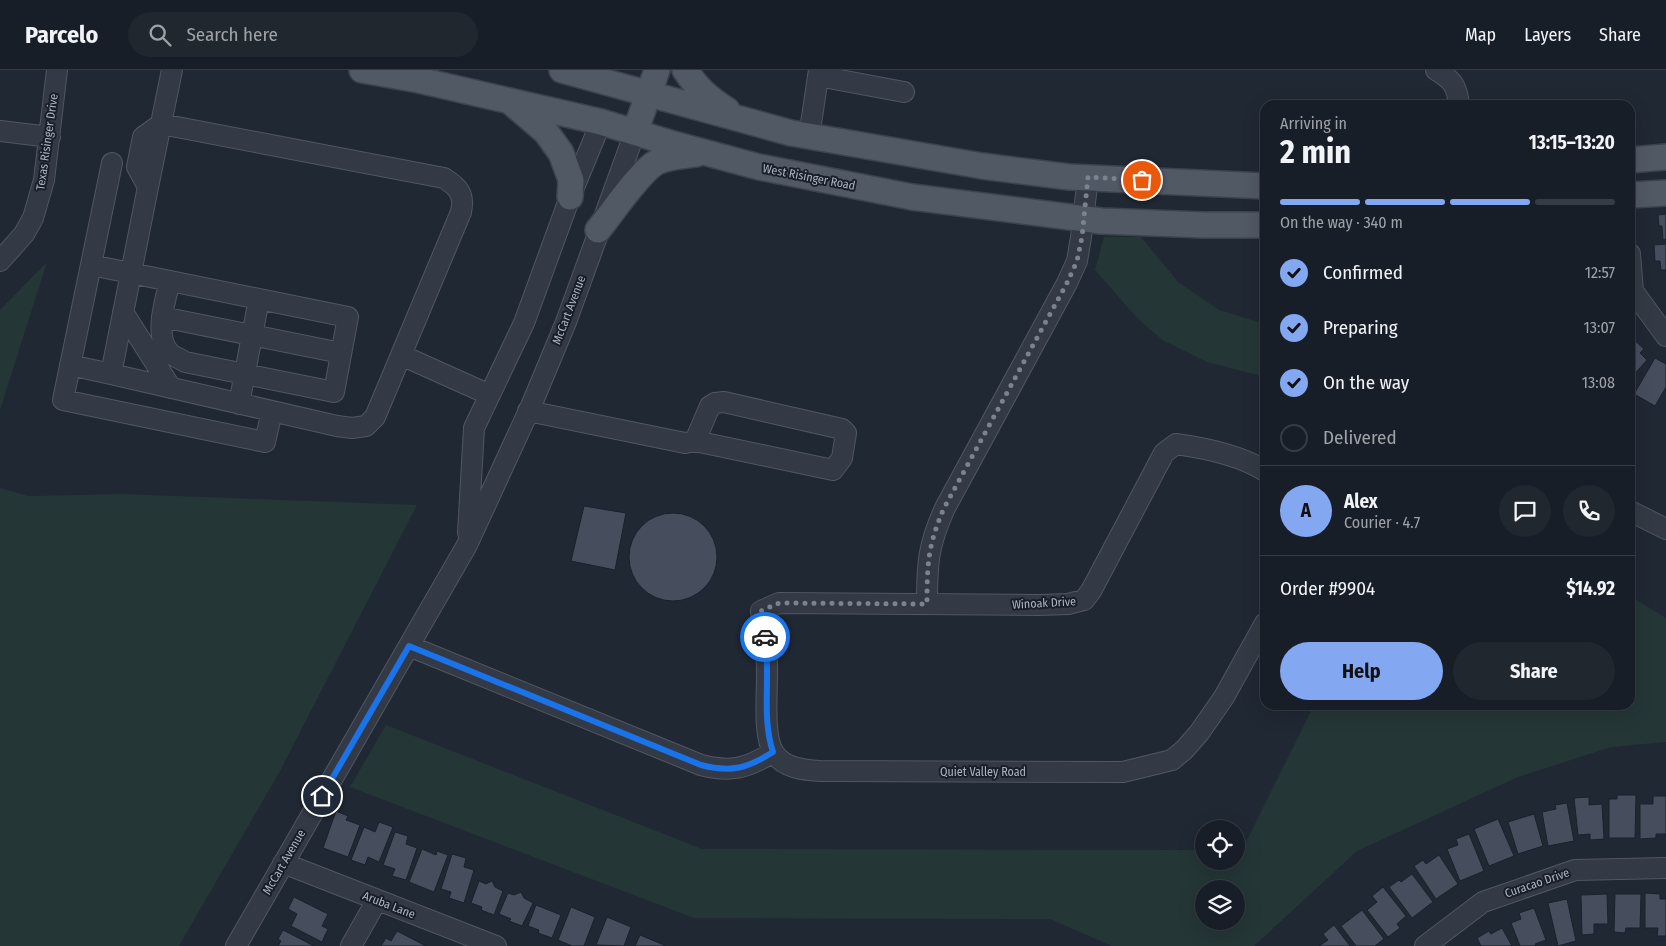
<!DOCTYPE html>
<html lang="en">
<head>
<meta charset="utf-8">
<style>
  body { margin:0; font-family:"Fira Sans Condensed",sans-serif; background:#21272f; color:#f1f3f6; height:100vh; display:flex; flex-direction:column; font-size:19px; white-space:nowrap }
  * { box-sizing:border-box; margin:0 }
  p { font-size:16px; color:#9fa2a7 }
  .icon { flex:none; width:28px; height:28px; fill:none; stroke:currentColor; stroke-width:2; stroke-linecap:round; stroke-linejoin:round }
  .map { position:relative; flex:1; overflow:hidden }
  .drawer { position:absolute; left:1260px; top:30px; width:375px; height:610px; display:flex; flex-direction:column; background:#181e27; border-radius:15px; box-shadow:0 5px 20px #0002,0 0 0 1px #363c44 }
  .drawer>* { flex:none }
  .buttons { position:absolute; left:1195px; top:750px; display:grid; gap:10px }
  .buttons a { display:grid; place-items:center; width:50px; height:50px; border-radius:50%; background:#181e27; box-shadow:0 5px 20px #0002,0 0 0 1px #363c44; font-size:25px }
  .pin { position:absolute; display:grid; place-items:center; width:42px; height:42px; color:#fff; margin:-21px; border:2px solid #fff; border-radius:50%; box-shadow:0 1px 5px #0007 }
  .courier { position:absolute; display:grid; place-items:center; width:50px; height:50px; margin:-25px; border:4px solid #1a73e8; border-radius:50%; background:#fff; color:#222; box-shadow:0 1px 6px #0007 }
  .summary em { font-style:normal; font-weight:700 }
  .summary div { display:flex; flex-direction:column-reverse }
  .summary { display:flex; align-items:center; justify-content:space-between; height:85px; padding:0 20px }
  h1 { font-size:32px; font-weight:700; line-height:38px }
  .bar { display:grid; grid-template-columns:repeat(4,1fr); gap:8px 5px; align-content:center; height:60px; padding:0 20px }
  .bar i { height:6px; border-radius:4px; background:#363c44 }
  .bar .selected { background:#83a8f1 }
  .bar p { grid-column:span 4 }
  .line { display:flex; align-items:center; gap:12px; padding:0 20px; border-top:1px solid #363c44 }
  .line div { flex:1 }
  .round { display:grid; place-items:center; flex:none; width:52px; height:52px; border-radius:26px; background:#21272f }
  ol { padding:0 20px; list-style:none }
  li { display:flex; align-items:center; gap:15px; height:55px }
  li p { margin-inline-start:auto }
  li .icon { padding:5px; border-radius:50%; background:#83a8f1; color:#111; stroke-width:4 }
  li:last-child { color:#9fa2a7 }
  li i { width:28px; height:28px; border:2px solid #363c44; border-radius:50% }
  .action { display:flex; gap:10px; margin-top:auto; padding:10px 20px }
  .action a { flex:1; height:58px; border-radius:30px; background:#83a8f1; color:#111; font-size:20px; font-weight:700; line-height:58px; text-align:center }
  .action a+a { background:#21272f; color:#f1f3f6 }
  header { display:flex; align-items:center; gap:30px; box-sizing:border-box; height:70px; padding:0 25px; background:#181e27; border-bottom:1px solid #363c44 }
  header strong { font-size:24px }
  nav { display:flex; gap:28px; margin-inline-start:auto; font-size:18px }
  .search { width:350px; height:45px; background:#21272f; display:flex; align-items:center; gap:12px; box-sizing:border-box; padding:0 18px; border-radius:28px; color:#9fa2a7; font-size:19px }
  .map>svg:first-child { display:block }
  .green { fill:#253637; fill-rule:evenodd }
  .building { fill:#464e5e; stroke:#1b212b }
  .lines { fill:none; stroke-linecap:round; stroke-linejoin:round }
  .minor-casing { stroke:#515763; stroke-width:22 }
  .major-casing { stroke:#3d434e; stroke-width:28 }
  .minor { stroke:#333a45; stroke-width:20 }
  .major { stroke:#515965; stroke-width:25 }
  .done { stroke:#7c8390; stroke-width:5; stroke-dasharray:0 9 }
  .route { stroke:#1a73e8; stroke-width:6 }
  .labels { text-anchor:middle; stroke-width:4; stroke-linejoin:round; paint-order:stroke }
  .street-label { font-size:12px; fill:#adb4c2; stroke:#191f29 }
</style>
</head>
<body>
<header>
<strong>Parcelo</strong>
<div class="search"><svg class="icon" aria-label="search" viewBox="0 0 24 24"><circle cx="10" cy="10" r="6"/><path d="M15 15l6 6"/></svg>Search here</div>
<nav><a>Map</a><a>Layers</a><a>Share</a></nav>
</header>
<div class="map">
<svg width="1666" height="876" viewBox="0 0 1666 876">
  <rect width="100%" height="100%" fill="#202834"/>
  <path class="green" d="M1104 167H1141L1178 212 1219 240 1265 254V307L1207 292 1164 271 1138 249 1095 200Z
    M47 192 0 340V240Z
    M0 418 28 426 123 424 417 435 280 701 179 876H0Z
    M1630 526 1666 548V672L1611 677 1518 707 1357 781 1254 876H1112L1050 849 694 848 350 717 386 655 702 779 1204 780V791H1236V780H1242L1314 635H1630ZM1204 819H1236V851H1204Z"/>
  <path class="building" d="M1666 144V169L1663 170 1662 156H1659L1658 145Z
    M1666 174V200H1661L1660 191H1655L1654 175Z
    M1632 268 1644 279 1640 283 1647 290 1630 309V271Z
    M1655 288 1666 294V317L1655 336 1634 324Z
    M584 436 626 443 615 500 571 491Z
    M629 487a44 44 0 1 1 88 0a44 44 0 1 1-88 0Z
    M1617 725H1636L1635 768H1609V729H1617Z
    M1653 726H1666V764H1656V768L1640 769V734H1653Z
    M1589 727V735L1602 734 1604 769 1590 770V764L1578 765 1574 728Z
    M1567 733 1574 771 1548 776 1542 742 1556 739 1555 735Z
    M336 741 348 746 346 750 360 755 348 787 323 778Z
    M1534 744 1543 776 1518 784 1508 752Z
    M1498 749 1514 786 1489 796 1474 759Z
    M379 752 393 757 379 792 368 787 365 795 351 790 364 757 375 762Z
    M395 762 408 766 406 774 417 778 406 810 392 806 395 799 383 795Z
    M1469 764 1484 801 1460 811 1447 779 1458 775 1456 769Z
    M422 779 436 785 437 781 448 785 434 822 409 812Z
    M452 784 466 788 464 797 474 800 464 833 449 828 451 822 441 819Z
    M1439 785 1458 814 1436 829 1414 796 1423 790 1426 794Z
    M1412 804 1433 832 1412 848 1389 817 1399 810 1401 812Z
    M479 811 486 814 492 811 495 817 503 821 494 845 481 840 482 837 471 833Z
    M1383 817 1406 846 1397 854 1400 858 1388 867 1367 840 1377 832 1372 826Z
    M521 822 524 828 533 833 522 856 509 851 511 849 499 844 508 823 514 825Z
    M1645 823 1660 824V829H1666V866H1657L1658 858H1645Z
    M1607 824 1608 854H1594V864L1582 865 1581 825Z
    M1615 824H1641L1640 858H1626L1625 863 1614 862Z
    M294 827 328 844 322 856 328 859 322 872 291 856 297 844 288 839Z
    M1567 829 1576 871 1558 876 1548 833Z
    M536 835 561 845 552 868 538 863 539 860 528 856Z
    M571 837 595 847 584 876H572L558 870Z
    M1534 838 1546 870 1535 874 1536 876H1520L1511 853 1521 849 1519 843Z
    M1362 840 1384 869 1375 876H1356L1341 856Z
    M607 847 631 857 624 876 596 875Z
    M1334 855 1350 876H1319L1328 870 1323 864Z
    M1502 858 1512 876H1481L1477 868 1489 861 1491 864Z
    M283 860 314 876H278L281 871 278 869Z
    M397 861 426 876H381L386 868 391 871Z
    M640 865 664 875V876H635Z"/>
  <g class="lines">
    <defs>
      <path id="minor" d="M1436 0C1452 10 1457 15 1459 35
        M818 6 904 22
        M0 61 50 67
        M809 67 819 0
        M112 93 63 330 265 372 272 341
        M148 117 137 97 143 67 161 54 444 108C458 117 465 124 461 142L375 347 366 356 352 358 337 356 111 304 148 117C156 78 164 39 172 0
        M1630 184 1633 221 1666 266
        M0 191 24 164 33 148 44 110 57 0
        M91 195 348 247 334 322 185 292C181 289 175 287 171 284 153 269 165 230 170 211
        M123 242 171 318
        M162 247 341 283
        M401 285 490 325
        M70 295 111 304
        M239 334 259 229
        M528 341 685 373 695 371 710 336 715 333 724 332 842 359 846 363 842 388 833 400 695 371
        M1265 401C1240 385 1205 378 1176 374L1164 383 1091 521 1084 530 1068 534 1039 535 779 533 761 541C763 559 766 577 767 595 768 617 762 666 774 683 784 698 803 700 820 701L1123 702 1172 690 1184 680 1199 663 1224 627 1265 553
        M1630 441 1666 459
        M468 463 474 358 524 253 570 127 601 52
        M927 534C927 494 928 475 945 438L1067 213 1077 191 1081 167 1088 107
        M409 576 701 695C731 703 748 698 773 682
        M283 793 496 876
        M236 876 467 475 531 336 566 252 635 62
        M351 876 377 830
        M1425 876 1483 832 1575 800 1666 798"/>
      <path id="major" d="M362 0 419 10 601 52 670 73 759 97 912 127 1101 151 1204 155H1265
        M562 0 791 63 982 96 1069 107 1265 116
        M685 0C698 19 708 28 727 40
        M512 33 546 62 561 83 571 110 570 127
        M635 62 657 0
        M1630 90 1666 87
        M1630 125 1666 123
        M598 160C612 143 640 101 657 92 669 86 683 86 696 84"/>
    </defs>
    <use href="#minor" class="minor-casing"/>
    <use href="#major" class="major-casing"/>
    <use href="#minor" class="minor"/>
    <use href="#major" class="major"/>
  </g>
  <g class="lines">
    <path class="done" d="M765 567 761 541 779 533 927 534C927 494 928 475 944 438L1067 213 1077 191 1082 167 1088 107 1142 110"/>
    <path class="route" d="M322 726 409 576 701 695C731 703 748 698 773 682 761 646 771 605 765 567"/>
  </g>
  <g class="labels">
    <g class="street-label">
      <text transform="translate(47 72) rotate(-82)" y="4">Texas Risinger Drive</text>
      <text transform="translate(809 107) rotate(11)" y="4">West Risinger Road</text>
      <text transform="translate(569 240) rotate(-69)" y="4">McCart Avenue</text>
      <text transform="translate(1044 533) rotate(-3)" y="4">Winoak Drive</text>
      <text x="983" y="706">Quiet Valley Road</text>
      <text transform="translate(284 792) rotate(-60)" y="4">McCart Avenue</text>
      <text transform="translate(1537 813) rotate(-19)" y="4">Curacao Drive</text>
      <text transform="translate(389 835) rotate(21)" y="4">Aruba Lane</text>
    </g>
  </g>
</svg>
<div class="buttons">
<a><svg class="icon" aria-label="locate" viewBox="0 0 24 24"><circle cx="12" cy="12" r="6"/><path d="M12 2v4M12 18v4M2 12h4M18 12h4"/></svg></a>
<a><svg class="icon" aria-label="layers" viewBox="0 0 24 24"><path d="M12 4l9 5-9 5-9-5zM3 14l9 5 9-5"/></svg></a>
</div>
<div class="pin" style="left:1142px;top:110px;background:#ea580c"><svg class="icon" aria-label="bag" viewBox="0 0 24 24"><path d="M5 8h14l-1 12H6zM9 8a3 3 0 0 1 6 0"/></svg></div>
<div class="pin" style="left:322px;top:726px;background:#1f2937"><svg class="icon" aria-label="home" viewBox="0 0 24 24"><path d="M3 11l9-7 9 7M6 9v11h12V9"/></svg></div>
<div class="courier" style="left:765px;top:567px"><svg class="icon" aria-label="car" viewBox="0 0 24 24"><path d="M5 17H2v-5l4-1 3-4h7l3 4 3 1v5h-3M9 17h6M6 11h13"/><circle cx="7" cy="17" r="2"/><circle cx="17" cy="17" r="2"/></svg></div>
<section class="drawer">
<div class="summary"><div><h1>2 min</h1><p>Arriving in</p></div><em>13:15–13:20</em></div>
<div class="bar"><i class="selected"></i><i class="selected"></i><i class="selected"></i><i></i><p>On the way · 340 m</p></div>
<ol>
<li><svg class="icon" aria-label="check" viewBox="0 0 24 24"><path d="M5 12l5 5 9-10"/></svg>Confirmed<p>12:57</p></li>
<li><svg class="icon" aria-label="check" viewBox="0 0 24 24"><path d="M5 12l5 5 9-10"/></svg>Preparing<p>13:07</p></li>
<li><svg class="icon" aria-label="check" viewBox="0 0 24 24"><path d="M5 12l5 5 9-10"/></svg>On the way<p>13:08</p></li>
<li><i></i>Delivered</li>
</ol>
<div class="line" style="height:90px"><b class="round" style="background:#83a8f1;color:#111">A</b><div><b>Alex</b><p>Courier · 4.7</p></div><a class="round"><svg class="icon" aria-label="chat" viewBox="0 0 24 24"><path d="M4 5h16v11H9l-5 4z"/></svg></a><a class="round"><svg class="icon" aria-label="phone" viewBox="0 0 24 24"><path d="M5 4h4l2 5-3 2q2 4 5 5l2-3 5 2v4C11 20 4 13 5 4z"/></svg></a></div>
<div class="line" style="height:65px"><div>Order #9904</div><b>$14.92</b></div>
<div class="action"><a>Help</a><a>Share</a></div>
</section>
</div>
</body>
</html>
